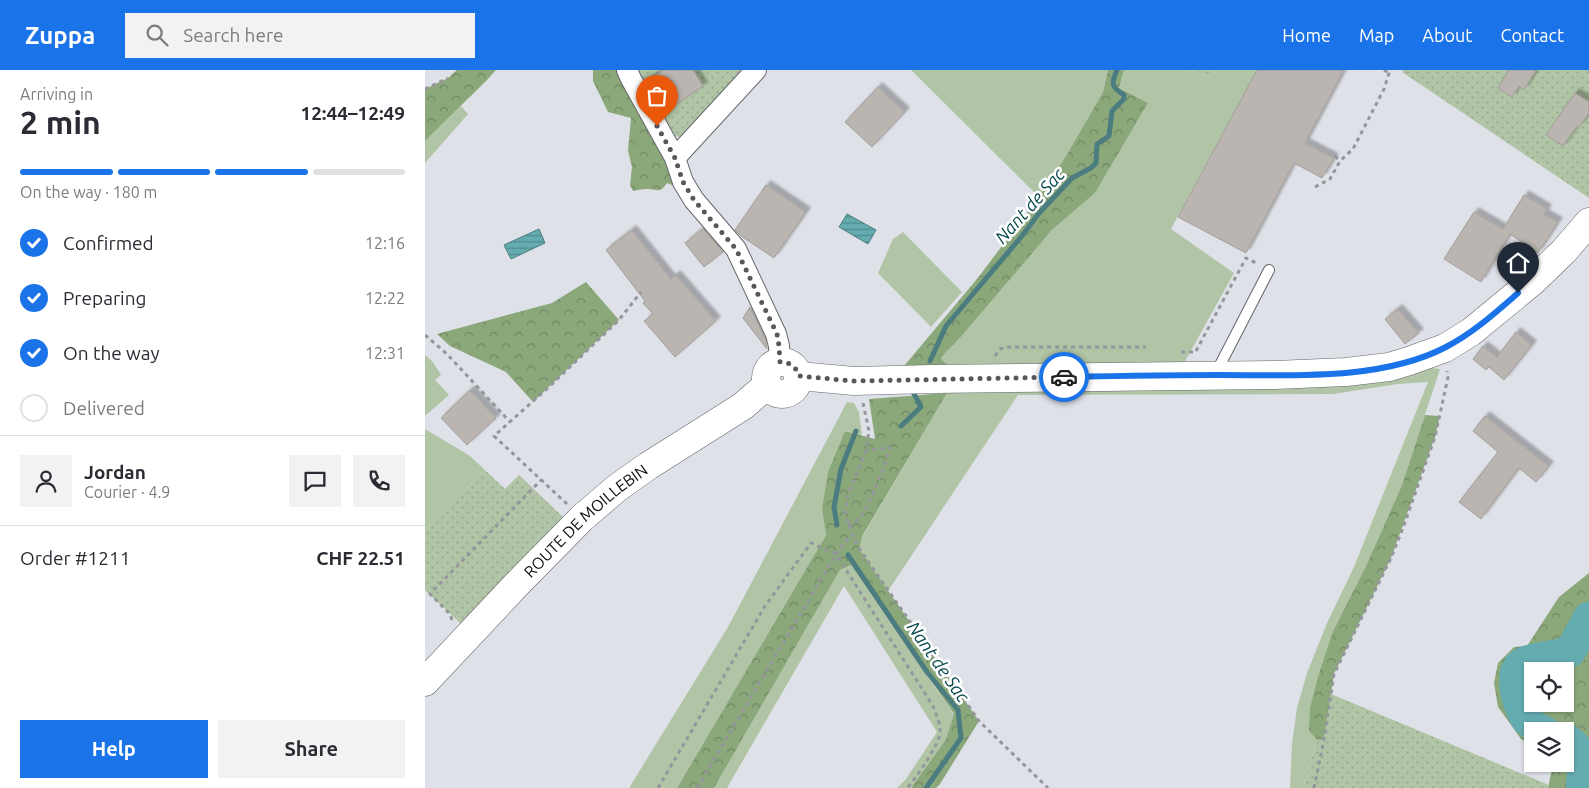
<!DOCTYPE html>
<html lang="en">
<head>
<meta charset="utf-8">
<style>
  body { margin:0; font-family:Ubuntu,sans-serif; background:#f2f2f3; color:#2b2b33; height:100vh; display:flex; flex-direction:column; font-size:19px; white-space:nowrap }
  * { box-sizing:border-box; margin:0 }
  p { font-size:16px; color:#7c7c81 }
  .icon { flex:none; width:28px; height:28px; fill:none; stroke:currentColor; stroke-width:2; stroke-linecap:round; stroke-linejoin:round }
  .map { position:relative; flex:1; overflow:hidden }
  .side { display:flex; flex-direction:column; background:#fff; width:425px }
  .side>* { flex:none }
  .fabs { position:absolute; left:1099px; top:592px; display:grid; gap:10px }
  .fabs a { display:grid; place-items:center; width:50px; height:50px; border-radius:0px; background:#fff; box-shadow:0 1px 4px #0004; font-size:25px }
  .pin { position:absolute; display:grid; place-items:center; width:42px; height:42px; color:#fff; margin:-51px -21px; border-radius:50% 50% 50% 0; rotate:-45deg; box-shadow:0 0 5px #0007 }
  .pin .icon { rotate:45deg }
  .courier { position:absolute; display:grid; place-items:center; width:50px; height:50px; margin:-25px; border:4px solid #1a73e8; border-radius:50%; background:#fff; color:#222; box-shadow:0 1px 6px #0007 }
  .overview em { font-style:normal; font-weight:700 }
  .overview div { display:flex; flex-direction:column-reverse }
  .overview { display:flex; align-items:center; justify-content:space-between; height:85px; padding:0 20px }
  h1 { font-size:32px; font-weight:700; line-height:38px }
  .bar { display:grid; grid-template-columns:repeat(4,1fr); gap:8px 5px; align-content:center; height:60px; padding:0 20px }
  .bar i { height:6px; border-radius:4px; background:#e1e1e2 }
  .bar .selected { background:#1a73e8 }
  .bar p { grid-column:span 4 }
  .line { display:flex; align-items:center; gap:12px; padding:0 20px; border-top:1px solid #e1e1e2 }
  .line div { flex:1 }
  .round { display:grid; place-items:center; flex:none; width:52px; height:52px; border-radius:0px; background:#f2f2f3 }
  ol { padding:0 20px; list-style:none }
  li { display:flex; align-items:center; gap:15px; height:55px }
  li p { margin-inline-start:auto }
  li .icon { padding:5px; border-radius:50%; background:#1a73e8; color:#fff; stroke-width:4 }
  li:last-child { color:#7c7c81 }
  li i { width:28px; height:28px; border:2px solid #e1e1e2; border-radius:50% }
  .button { display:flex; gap:10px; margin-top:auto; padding:10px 20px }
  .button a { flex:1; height:58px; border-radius:0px; background:#1a73e8; color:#fff; font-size:20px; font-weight:700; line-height:58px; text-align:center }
  .button a+a { background:#f2f2f3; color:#2b2b33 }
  header { display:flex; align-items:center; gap:30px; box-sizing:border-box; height:70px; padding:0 25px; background:#1a73e8; color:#fff }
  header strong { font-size:24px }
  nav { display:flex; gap:28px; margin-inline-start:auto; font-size:18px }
  .search { width:350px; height:45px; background:#f2f2f3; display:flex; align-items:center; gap:12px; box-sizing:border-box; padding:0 18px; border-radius:0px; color:#7c7c81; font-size:19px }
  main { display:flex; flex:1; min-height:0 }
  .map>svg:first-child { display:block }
  .grass { fill:#b1c5a6 }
  .forest { fill:url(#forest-crowns); fill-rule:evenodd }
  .garden { fill:url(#garden-dots) }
  .water { fill:url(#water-rules); stroke:#4b7d80 }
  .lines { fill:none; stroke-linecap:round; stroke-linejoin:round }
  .stream { stroke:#4b7d80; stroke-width:5 }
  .river { stroke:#65acb0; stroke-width:31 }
  .building { fill:#bab5b0; stroke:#a29e98; filter:url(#shadow) }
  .lane-casing { stroke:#63656b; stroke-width:12 }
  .street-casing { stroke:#63656b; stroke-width:22 }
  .secondary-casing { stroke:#63656b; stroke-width:29 }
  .path { stroke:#94969b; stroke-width:3; stroke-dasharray:4 4; stroke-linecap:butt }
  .lane { stroke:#fff; stroke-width:10 }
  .street { stroke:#fff; stroke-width:20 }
  .secondary { stroke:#fff; stroke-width:28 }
  .done { stroke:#57585c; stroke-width:5; stroke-dasharray:0 9 }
  .route { stroke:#1a73e8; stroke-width:6 }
  .labels { text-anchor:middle; stroke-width:5; stroke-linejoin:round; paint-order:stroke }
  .street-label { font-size:16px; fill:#0e0f11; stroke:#fff }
  .water-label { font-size:18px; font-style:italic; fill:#074a4e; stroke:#fff }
</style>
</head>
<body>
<header>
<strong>Zuppa</strong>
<div class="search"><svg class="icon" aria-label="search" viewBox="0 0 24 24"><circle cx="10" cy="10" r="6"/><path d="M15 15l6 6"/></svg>Search here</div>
<nav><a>Home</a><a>Map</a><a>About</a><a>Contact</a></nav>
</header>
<main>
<section class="side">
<div class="overview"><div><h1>2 min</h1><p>Arriving in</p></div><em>12:44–12:49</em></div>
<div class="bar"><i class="selected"></i><i class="selected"></i><i class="selected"></i><i></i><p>On the way · 180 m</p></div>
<ol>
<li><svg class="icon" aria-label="check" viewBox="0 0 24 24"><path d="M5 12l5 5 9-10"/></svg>Confirmed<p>12:16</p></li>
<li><svg class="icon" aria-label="check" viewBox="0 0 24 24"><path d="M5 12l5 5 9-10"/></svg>Preparing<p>12:22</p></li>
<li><svg class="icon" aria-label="check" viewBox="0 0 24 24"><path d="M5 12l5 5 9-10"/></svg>On the way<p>12:31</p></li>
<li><i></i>Delivered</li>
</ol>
<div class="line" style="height:90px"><a class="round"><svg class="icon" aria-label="person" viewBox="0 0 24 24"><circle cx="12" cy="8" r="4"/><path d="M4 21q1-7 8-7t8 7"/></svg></a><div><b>Jordan</b><p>Courier · 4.9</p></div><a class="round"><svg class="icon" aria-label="chat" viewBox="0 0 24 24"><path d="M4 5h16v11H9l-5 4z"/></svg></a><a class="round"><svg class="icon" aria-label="phone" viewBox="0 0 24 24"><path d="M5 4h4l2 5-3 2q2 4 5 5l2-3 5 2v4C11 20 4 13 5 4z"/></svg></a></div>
<div class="line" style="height:65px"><div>Order #1211</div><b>CHF 22.51</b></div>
<div class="button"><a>Help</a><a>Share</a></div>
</section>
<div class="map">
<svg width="1164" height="718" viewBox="0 0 1164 718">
  <defs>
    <pattern id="forest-crowns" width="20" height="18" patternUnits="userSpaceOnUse" patternTransform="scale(1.25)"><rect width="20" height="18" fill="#8ba87b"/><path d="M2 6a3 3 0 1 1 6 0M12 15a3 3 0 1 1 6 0" fill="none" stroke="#708763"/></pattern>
    <pattern id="garden-dots" width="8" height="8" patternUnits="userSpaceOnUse" patternTransform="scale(1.25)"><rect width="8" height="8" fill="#b1c5a6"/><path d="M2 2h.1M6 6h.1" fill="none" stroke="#97a88e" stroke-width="1.8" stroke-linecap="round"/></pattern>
    <pattern id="water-rules" width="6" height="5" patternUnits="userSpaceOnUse" patternTransform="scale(1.25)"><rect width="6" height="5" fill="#65acb0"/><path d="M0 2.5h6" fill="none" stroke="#528a8e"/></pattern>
    <filter id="shadow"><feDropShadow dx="4.5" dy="-4.5" stdDeviation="1" flood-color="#0004"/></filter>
  </defs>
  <rect width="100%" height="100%" fill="#dfe1e8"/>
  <path class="grass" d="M486 0H683L678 22 641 86 614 127Z
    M699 0H764L787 8 791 0H832L746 159 809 203 759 293 526 298 514 288 535 268 627 160 670 123 723 33 694 18Z
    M36 36 43 44 0 93V71Z
    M478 162 537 222 506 257 453 203 468 169Z
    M0 285 8 292 16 305 10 310 24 325 0 346Z
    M1000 297 1015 299 977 415 941 496 908 561 884 661 892 670 878 718H865L867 673 872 638 882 603 902 553 929 497 1003 312 973 314 908 324 593 325 463 521 434 479 438 466 522 323V318Z
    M422 332 429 333 434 342 437 365 420 361 397 439 401 465 252 718H204L303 557Z
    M0 359 45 386 60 400 0 461Z
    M426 495 529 645 521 669 486 718H472L481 709 512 662 419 516 302 718H289L415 500Z"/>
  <path class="forest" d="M32 0H71L62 10 0 71V19L23 8Z
    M168 0H196L252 117 242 113C234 125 232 118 221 119 217 119 212 120 208 121L205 115 207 97 203 81 206 48 183 42 168 11Z
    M683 0H699L694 18 723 33 670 123 627 160 535 268 515 288 526 298 479 296 552 209 614 127 641 86 678 22Z
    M161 212 194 250 108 332 81 302 25 276 12 264 127 233Z
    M522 323 438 465 434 479 554 651 515 714 511 718H486L521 669 529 644 426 495 415 500 289 718H252L401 465 397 439 403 402 420 361 450 369 444 329Z
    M1000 345 1015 346 1010 367 966 488 909 604 899 670H892L884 661 885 638 893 607 908 561 941 496 977 415Z
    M1164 503V718H1123L1128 694H1140V661H1108L1107 675 1096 669 1073 637 1069 613 1073 593 1089 577 1102 576 1134 527ZM1108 601H1140V634H1108Z"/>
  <path class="garden" d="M209 0H324L260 68 249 66 213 12Z
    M764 0H791L787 8Z
    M978 0H1164V128L977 2Z
    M60 400 80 419 94 405 138 447 36 554 0 520V461Z
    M906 624 1124 715 1123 718H878L892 670 899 669Z"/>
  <path class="water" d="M422 144 451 160 443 174 414 157Z
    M114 159 120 173 86 189 79 175Z"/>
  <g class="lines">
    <path class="stream" d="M505 291 521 256 596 167 615 142 647 108 666 98 671 93 672 74 684 66 687 41 699 29V25C686 17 686 14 692 0
      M476 356 496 337 489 324
      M412 455 409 437 416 399 431 361
      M423 485 502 602 533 640 536 668 501 718"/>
    <path class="river" d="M1119 661C1114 659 1107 655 1103 651 1093 641 1083 604 1096 594 1103 588 1134 585 1145 582L1164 547
      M1140 668C1163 683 1159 694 1156 718"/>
  </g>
  <path class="building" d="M238 0H268L278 16 239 43 221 12Z
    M832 0H919L880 73 909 88 897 108 869 93 821 183 753 147Z
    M1084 0H1111L1099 20 1094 16 1087 27 1073 18Z
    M453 17 480 42 447 77 420 52Z
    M1150 23 1164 32V43L1154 57 1152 56 1138 76 1121 65Z
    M341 115 381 142 349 188 316 166 310 160Z
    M1099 125 1122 139 1119 144 1133 152 1113 183 1085 164 1056 212 1019 189 1049 142 1078 159Z
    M278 159 298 182 279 197 260 173Z
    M207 160 246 209 251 205 291 251 250 287 219 251 228 244 218 233 220 231 181 180Z
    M325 237 340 268 342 279 318 248Z
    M973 239 994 263 980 274 960 249Z
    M1091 262 1107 275 1079 310 1064 297 1061 300 1048 289 1058 276 1072 287Z
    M45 320 71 348 42 375 16 348Z
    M1060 346 1124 396 1111 412 1094 398 1056 449 1034 432 1073 382 1048 361Z"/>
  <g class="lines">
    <defs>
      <path id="lane" d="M795 304V295L844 200"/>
      <path id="street" d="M202 0 206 9 250 88 258 112 269 130 311 179 351 264 354 276 355 292
        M250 88 331 0"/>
      <g id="secondary">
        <circle cx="357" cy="308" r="16"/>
        <path d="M374 306 429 311 507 309 850 305 921 302 964 297 984 291 1020 278 1046 262 1108 211 1139 181 1164 152"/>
        <path id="s1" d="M0 612 92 514 157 448 192 418 223 396 318 336 342 315"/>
      </g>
    </defs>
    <use href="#lane" class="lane-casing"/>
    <use href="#street" class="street-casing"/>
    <use href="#secondary" class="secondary-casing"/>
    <path class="path" d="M959 0 964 3
      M0 19 23 8
      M910 86 915 91
      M890 117 905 109 915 91 928 79 959 19 965 0
      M0 265 22 284 85 352
      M771 281 821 188 831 193
      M756 282H772
      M570 286 575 279 581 277H721
      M438 333 444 361 441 380 423 425 420 443 431 474 554 651 623 718
      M142 434 69 366 125 316 194 250 216 222
      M423 455C425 454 428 453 430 452 443 443 460 394 465 378L441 380
      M27 550 25 544 5 524 116 410
      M233 718 340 536 386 473 411 484 508 636C511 645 516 654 515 663 514 675 491 708 482 718
      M272 718 411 484 426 464
      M889 718 899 670 909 604 966 488 978 458 1010 367 1023 307 1022 301"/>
    <use href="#lane" class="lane"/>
    <use href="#street" class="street"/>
    <use href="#secondary" class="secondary"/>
  </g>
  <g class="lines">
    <path class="done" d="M232 56 250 88 258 112 269 130 311 179 352 264 354 276 355 292C364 292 371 296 374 306L429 311 639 307"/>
    <path class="route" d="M639 307C690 306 742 305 794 305 866 305 956 311 1021 277 1048 263 1070 243 1093 223"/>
  </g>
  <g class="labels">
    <g class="street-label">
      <text dy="6" stroke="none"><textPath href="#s1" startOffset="228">ROUTE DE MOILLEBIN</textPath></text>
    </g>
    <g class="water-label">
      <text transform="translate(605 136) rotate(-48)" y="6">Nant de Sac</text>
      <text transform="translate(513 592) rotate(55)" y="6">Nant de Sac</text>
    </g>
  </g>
</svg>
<div class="fabs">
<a><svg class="icon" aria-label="locate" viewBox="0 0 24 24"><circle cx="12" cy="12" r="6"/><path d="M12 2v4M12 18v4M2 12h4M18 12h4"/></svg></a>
<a><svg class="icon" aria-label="layers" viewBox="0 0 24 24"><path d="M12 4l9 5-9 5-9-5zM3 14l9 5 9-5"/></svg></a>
</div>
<div class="pin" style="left:232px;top:56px;background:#ea580c"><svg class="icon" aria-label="bag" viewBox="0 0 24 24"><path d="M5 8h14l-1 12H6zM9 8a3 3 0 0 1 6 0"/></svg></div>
<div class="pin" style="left:1093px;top:223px;background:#1f2937"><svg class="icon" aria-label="home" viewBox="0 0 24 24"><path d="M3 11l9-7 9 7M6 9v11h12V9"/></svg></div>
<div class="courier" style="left:639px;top:307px"><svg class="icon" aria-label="car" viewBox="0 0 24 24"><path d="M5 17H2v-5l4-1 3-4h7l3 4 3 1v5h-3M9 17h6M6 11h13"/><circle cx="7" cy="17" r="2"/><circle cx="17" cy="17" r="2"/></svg></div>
</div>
</main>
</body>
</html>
